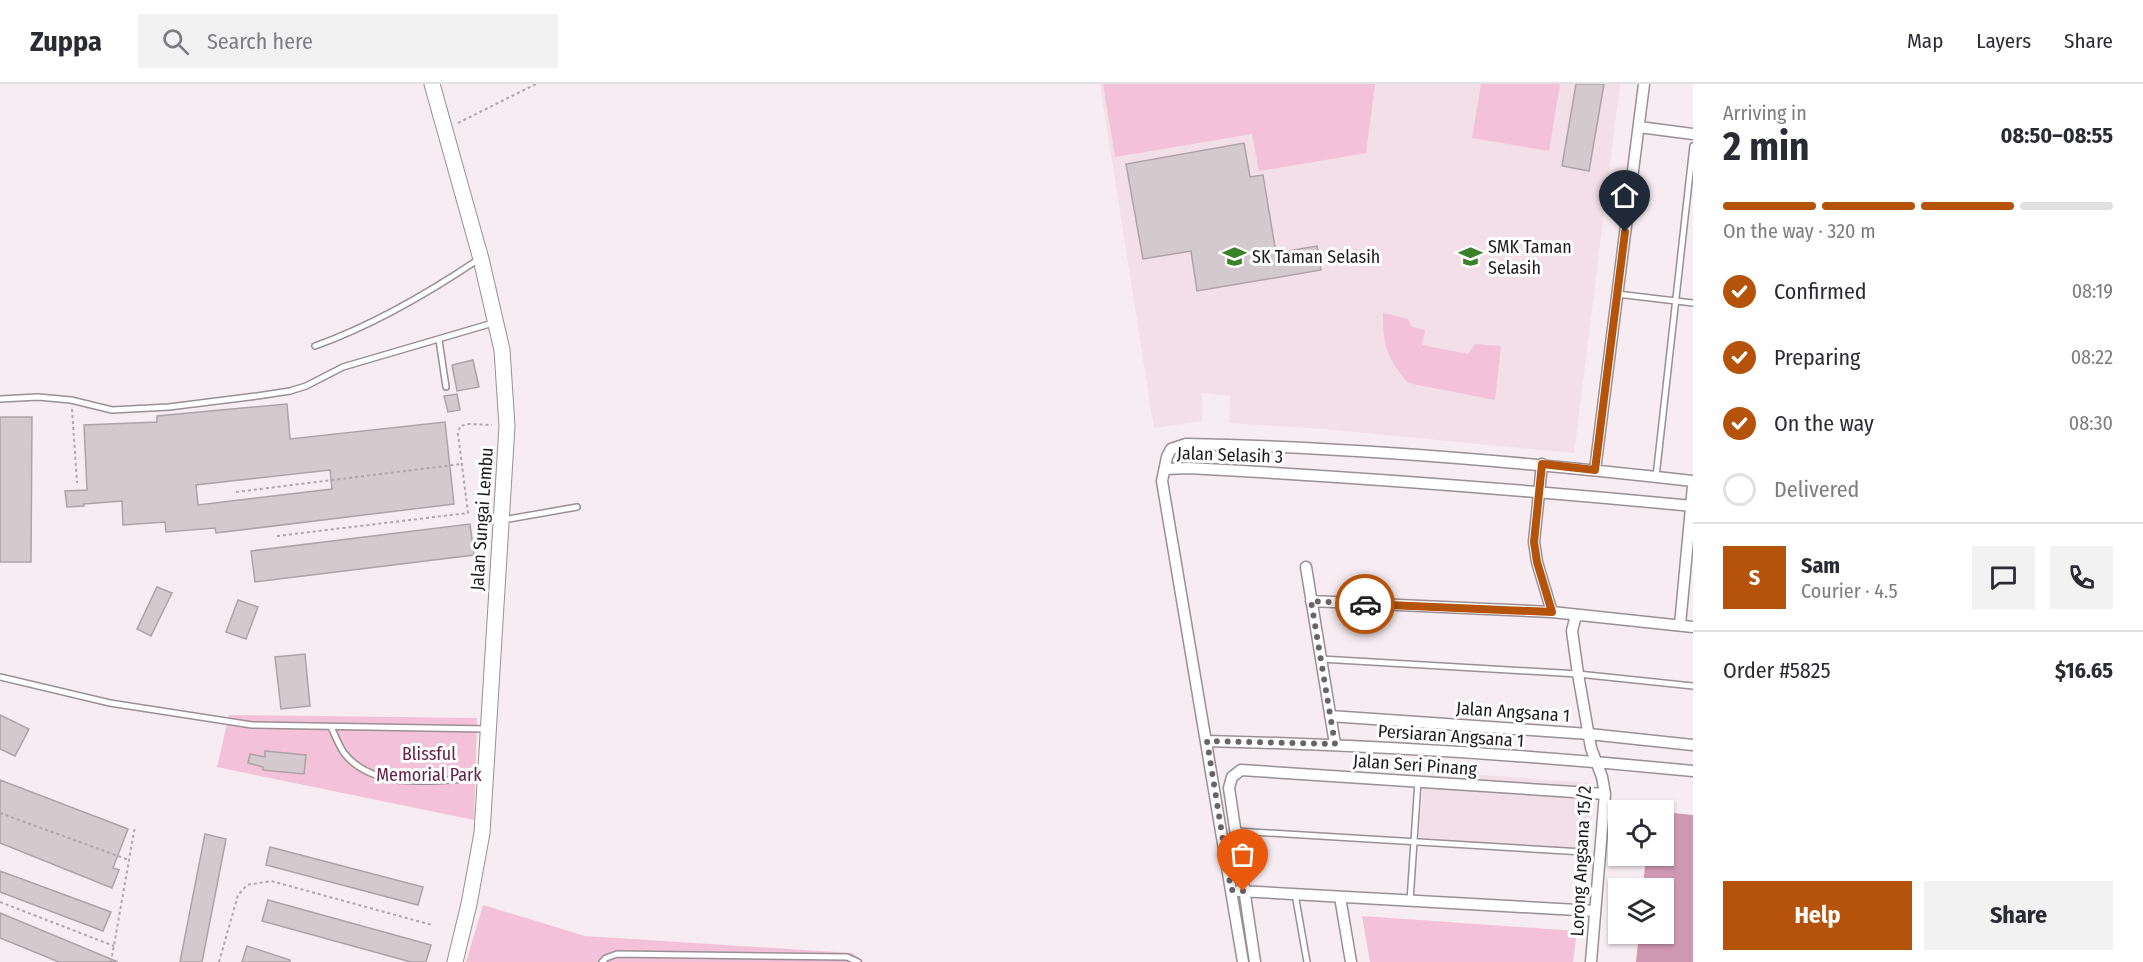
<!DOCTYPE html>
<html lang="en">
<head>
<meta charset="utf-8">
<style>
  body { margin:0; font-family:"Fira Sans Condensed",sans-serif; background:#f2f2f3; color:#2b2b33; height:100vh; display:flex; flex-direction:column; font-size:22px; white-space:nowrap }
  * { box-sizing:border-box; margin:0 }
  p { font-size:20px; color:#7c7c81 }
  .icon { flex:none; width:33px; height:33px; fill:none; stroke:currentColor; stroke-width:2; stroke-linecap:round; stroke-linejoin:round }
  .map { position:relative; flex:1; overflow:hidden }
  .side { display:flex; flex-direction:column; background:#fff; width:450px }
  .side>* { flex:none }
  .tools { position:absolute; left:1608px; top:716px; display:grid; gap:12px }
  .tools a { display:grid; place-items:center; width:66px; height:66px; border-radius:0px; background:#fff; box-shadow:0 2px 4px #0004; font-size:30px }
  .pin { position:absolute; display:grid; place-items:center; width:51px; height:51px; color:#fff; margin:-62px -26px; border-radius:50% 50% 50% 0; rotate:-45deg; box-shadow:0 0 6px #0007 }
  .pin .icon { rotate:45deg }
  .courier { position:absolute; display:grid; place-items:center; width:60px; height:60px; margin:-30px; border:4px solid #b45309; border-radius:50%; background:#fff; color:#222; box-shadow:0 2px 8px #0007 }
  .overview em { font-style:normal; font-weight:700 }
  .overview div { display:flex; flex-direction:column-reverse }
  .overview { display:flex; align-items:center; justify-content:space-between; height:102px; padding:0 30px }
  h1 { font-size:39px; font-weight:700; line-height:45px }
  .bar { display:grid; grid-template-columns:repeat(4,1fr); gap:9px 6px; align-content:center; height:72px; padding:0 30px }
  .bar i { height:8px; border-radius:4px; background:#e1e1e2 }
  .bar .selected { background:#b45309 }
  .bar p { grid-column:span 4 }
  .line { display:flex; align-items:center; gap:15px; padding:0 30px; border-top:2px solid #e1e1e2 }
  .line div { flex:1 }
  .round { display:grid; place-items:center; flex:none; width:63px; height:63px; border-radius:0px; background:#f2f2f3 }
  ol { padding:0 30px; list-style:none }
  li { display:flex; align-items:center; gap:18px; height:66px }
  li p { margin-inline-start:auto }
  li .icon { padding:6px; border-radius:50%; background:#b45309; color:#fff; stroke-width:4 }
  li:last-child { color:#7c7c81 }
  li i { width:33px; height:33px; border:3px solid #e1e1e2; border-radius:50% }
  .cta { display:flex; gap:12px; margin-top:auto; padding:12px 30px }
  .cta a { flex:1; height:69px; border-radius:0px; background:#b45309; color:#fff; font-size:24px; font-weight:700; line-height:69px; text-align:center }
  .cta a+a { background:#f2f2f3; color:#2b2b33 }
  header { display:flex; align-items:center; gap:36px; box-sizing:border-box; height:84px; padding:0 30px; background:#fff; border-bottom:2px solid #e1e1e2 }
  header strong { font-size:28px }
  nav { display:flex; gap:33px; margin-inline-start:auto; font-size:21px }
  .search { width:420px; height:54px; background:#f2f2f3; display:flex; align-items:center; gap:15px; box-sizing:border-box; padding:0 21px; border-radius:0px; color:#7c7c81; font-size:22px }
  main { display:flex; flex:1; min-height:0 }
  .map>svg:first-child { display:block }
  .built { fill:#f2dfe7 }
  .green { fill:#f3c2d8 }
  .water { fill:#d099b2 }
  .building { fill:#d4c9cd; stroke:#ada3a7; stroke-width:1.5; fill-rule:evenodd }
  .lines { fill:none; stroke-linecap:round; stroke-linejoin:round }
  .lane-casing { stroke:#998f94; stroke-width:8 }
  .street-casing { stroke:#998f94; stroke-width:13 }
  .secondary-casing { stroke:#998f94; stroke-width:17 }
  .path { stroke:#afa6aa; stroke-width:2; stroke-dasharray:3 3; stroke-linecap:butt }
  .lane { stroke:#fff; stroke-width:5 }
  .street { stroke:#fff; stroke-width:10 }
  .secondary { stroke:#fff; stroke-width:15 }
  .done { stroke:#6b6467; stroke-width:6; stroke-dasharray:0 10.8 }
  .route { stroke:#b45309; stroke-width:8 }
  .labels { text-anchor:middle; stroke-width:6; stroke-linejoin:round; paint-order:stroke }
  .poi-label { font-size:18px; fill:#1f1b1d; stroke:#fff; text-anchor:start }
  .street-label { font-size:18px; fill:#1f1b1d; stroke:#fff }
  .park-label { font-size:18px; fill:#642346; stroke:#fff }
</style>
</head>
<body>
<header>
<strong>Zuppa</strong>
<div class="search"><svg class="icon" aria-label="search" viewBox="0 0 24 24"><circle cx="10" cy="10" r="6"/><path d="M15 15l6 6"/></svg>Search here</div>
<nav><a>Map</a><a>Layers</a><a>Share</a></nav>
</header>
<main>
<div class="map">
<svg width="1693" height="878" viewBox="0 0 1693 878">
  <rect width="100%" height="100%" fill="#f7ecf1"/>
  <path class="built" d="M1100 0H1620L1574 369 1324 345 1229 339 1230 312 1202 309V337L1154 344Z
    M1424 687 1592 699 1587 766 1419 754Z"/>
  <path class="green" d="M1103 0H1375L1366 69 1259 87 1252 50 1115 73Z
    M1481 0H1560L1549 67 1472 54Z
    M1383 229 1408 235 1412 243 1425 246 1422 261 1468 270 1475 260 1501 262 1495 316 1408 299C1387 273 1383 263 1383 229Z
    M229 631 477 634 474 736 217 683Z
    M483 821 585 852 852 869 864 878H466Z
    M1362 832 1577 847 1573 878H1370Z"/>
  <path class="water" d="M1664 728 1693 731V878H1636L1639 849H1664V804H1643L1646 771H1664Z"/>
  <path class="building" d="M1576 0H1604L1589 87 1562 82Z
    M1244 59 1250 93 1263 91 1276 169 1317 162 1321 186 1197 207 1191 167 1143 175 1126 80Z
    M473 276 479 303 457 307 452 281Z
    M457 310 460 326 448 328 444 312Z
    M287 320 290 355 445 338 454 420 216 449 215 444 166 448 165 438 123 441 122 417 84 420V422L67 423 65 407 87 406 84 341 157 338V332ZM330 386 332 405 198 421 196 401Z
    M0 333H32L31 478H0Z
    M470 440 474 471 255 498 251 467Z
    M157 503 172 509 151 552 137 545Z
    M238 516 258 523 246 555 226 548Z
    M305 570 310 622 281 625 275 573Z
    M0 631 29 645 15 672 0 665Z
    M265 667 306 671 304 690 263 686V683L248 679 250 670 265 673Z
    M0 696 128 745 113 784 119 786 112 804 0 759Z
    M205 750 226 755 202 878H180Z
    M270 763 423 803 418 821 266 781Z
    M0 787 111 828 103 847 0 808Z
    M268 816 431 861 426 878H411L262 837Z
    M0 829 118 878H59L0 854Z
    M247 862 290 876V878H242Z"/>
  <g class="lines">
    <defs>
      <path id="lane" d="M1617 210 1693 219
        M439 256 446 303
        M315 262C374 241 427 210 479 175
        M0 315 38 313 71 316 112 326 169 323 257 312 290 307 306 302 343 283 493 239
        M1656 393 1693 62
        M503 436 577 423
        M1321 575 1578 590 1693 602
        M0 593 110 619 252 641 486 645
        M331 643C335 651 339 662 344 669 375 709 439 695 483 694
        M1236 747 1583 768
        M1295 810 1307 878
        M1410 817 1418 697
        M602 878 606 874 617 870 847 873 858 878"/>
      <path id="street" d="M1639 43 1693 50
        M1542 380 1534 458 1537 478 1552 528
        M1166 385 1188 384C1357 393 1525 406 1693 422
        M1595 386 1644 0
        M1306 483 1335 660
        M1311 517 1552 528 1693 543
        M1576 531 1572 547 1578 590 1591 664 1602 693 1605 710 1591 878
        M1680 541 1693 402
        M1330 632 1589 650 1693 661
        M1207 657C1369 661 1531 671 1693 687
        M1239 807 1595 827
        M1340 813 1351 878
        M1243 878 1162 397 1167 373 1171 365 1186 360C1355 363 1525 378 1693 397
        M1255 878 1229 704 1232 693 1241 686 1605 710"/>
      <path id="secondary" d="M432 0 481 175 502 266 507 342 482 749 469 820 455 878"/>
    </defs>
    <use href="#lane" class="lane-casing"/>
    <use href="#street" class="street-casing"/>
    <use href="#secondary" class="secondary-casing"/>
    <path class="path" d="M458 39 536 0
      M72 325 77 399
      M236 408 461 380
      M277 452 468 429 458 350 460 342 469 340 492 341
      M0 729 129 776
      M0 818 114 862
      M111 878 135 742
      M219 878 238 811 247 801 271 797 432 841"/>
    <use href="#lane" class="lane"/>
    <use href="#street" class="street"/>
    <use href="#secondary" class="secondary"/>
  </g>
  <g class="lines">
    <path class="done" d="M1243 807 1231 806 1207 657 1335 660 1311 517 1365 520"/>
    <path class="route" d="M1365 520 1552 528 1537 478 1534 458 1542 380 1595 386 1625 148"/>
  </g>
  <defs>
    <symbol id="school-bare" viewBox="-9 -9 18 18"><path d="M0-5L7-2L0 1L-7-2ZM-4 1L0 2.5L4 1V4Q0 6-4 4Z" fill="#398228" stroke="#fff" stroke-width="2.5" paint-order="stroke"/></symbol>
  </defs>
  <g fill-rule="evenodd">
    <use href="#school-bare" x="1218" y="156" width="33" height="33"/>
    <use href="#school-bare" x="1454" y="156" width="33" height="33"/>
  </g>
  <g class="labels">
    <g class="poi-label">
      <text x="1488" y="169">SMK Taman<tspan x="1488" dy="21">Selasih</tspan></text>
      <text x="1252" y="179">SK Taman Selasih</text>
    </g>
    <g class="street-label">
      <text transform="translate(1230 371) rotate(2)" y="6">Jalan Selasih 3</text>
      <text transform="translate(482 435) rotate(-86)" y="6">Jalan Sungai Lembu</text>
      <text transform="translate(1513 628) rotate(4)" y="6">Jalan Angsana 1</text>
      <text transform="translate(1451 652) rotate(4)" y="6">Persiaran Angsana 1</text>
      <text transform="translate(1415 681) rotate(4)" y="6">Jalan Seri Pinang</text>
      <text transform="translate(1581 777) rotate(-87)" y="6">Lorong Angsana 15/2</text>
    </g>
    <g class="park-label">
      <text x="429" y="676">Blissful<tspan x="429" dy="21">Memorial Park</tspan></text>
    </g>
  </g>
</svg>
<div class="tools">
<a><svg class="icon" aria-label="locate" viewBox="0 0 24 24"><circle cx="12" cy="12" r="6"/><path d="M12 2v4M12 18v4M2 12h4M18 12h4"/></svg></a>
<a><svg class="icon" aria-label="layers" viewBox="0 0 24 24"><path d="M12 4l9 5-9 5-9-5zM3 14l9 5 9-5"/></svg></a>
</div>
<div class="pin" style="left:1243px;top:807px;background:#ea580c"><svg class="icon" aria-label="bag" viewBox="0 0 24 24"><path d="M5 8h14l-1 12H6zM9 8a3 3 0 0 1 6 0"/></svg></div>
<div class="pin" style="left:1625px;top:148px;background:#1f2937"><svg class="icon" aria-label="home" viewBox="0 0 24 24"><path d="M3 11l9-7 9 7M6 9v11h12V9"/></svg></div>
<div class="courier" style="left:1365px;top:520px"><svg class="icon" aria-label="car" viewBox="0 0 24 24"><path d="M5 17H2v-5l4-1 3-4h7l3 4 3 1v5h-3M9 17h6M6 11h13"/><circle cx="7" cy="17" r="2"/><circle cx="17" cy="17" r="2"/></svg></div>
</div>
<section class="side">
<div class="overview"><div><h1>2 min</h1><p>Arriving in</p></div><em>08:50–08:55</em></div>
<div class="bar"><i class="selected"></i><i class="selected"></i><i class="selected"></i><i></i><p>On the way · 320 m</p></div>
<ol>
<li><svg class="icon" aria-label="check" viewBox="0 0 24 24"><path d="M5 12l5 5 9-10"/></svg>Confirmed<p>08:19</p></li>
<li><svg class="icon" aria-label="check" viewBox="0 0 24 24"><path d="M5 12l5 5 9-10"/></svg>Preparing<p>08:22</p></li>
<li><svg class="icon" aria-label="check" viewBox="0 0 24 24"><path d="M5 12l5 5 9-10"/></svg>On the way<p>08:30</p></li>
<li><i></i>Delivered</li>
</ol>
<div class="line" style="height:108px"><b class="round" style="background:#b45309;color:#fff">S</b><div><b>Sam</b><p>Courier · 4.5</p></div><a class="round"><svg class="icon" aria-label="chat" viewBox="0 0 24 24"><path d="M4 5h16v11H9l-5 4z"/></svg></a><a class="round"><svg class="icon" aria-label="phone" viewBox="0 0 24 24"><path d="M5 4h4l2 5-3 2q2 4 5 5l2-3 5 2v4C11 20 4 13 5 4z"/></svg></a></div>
<div class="line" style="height:78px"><div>Order #5825</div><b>$16.65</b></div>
<div class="cta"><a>Help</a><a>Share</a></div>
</section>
</main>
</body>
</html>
